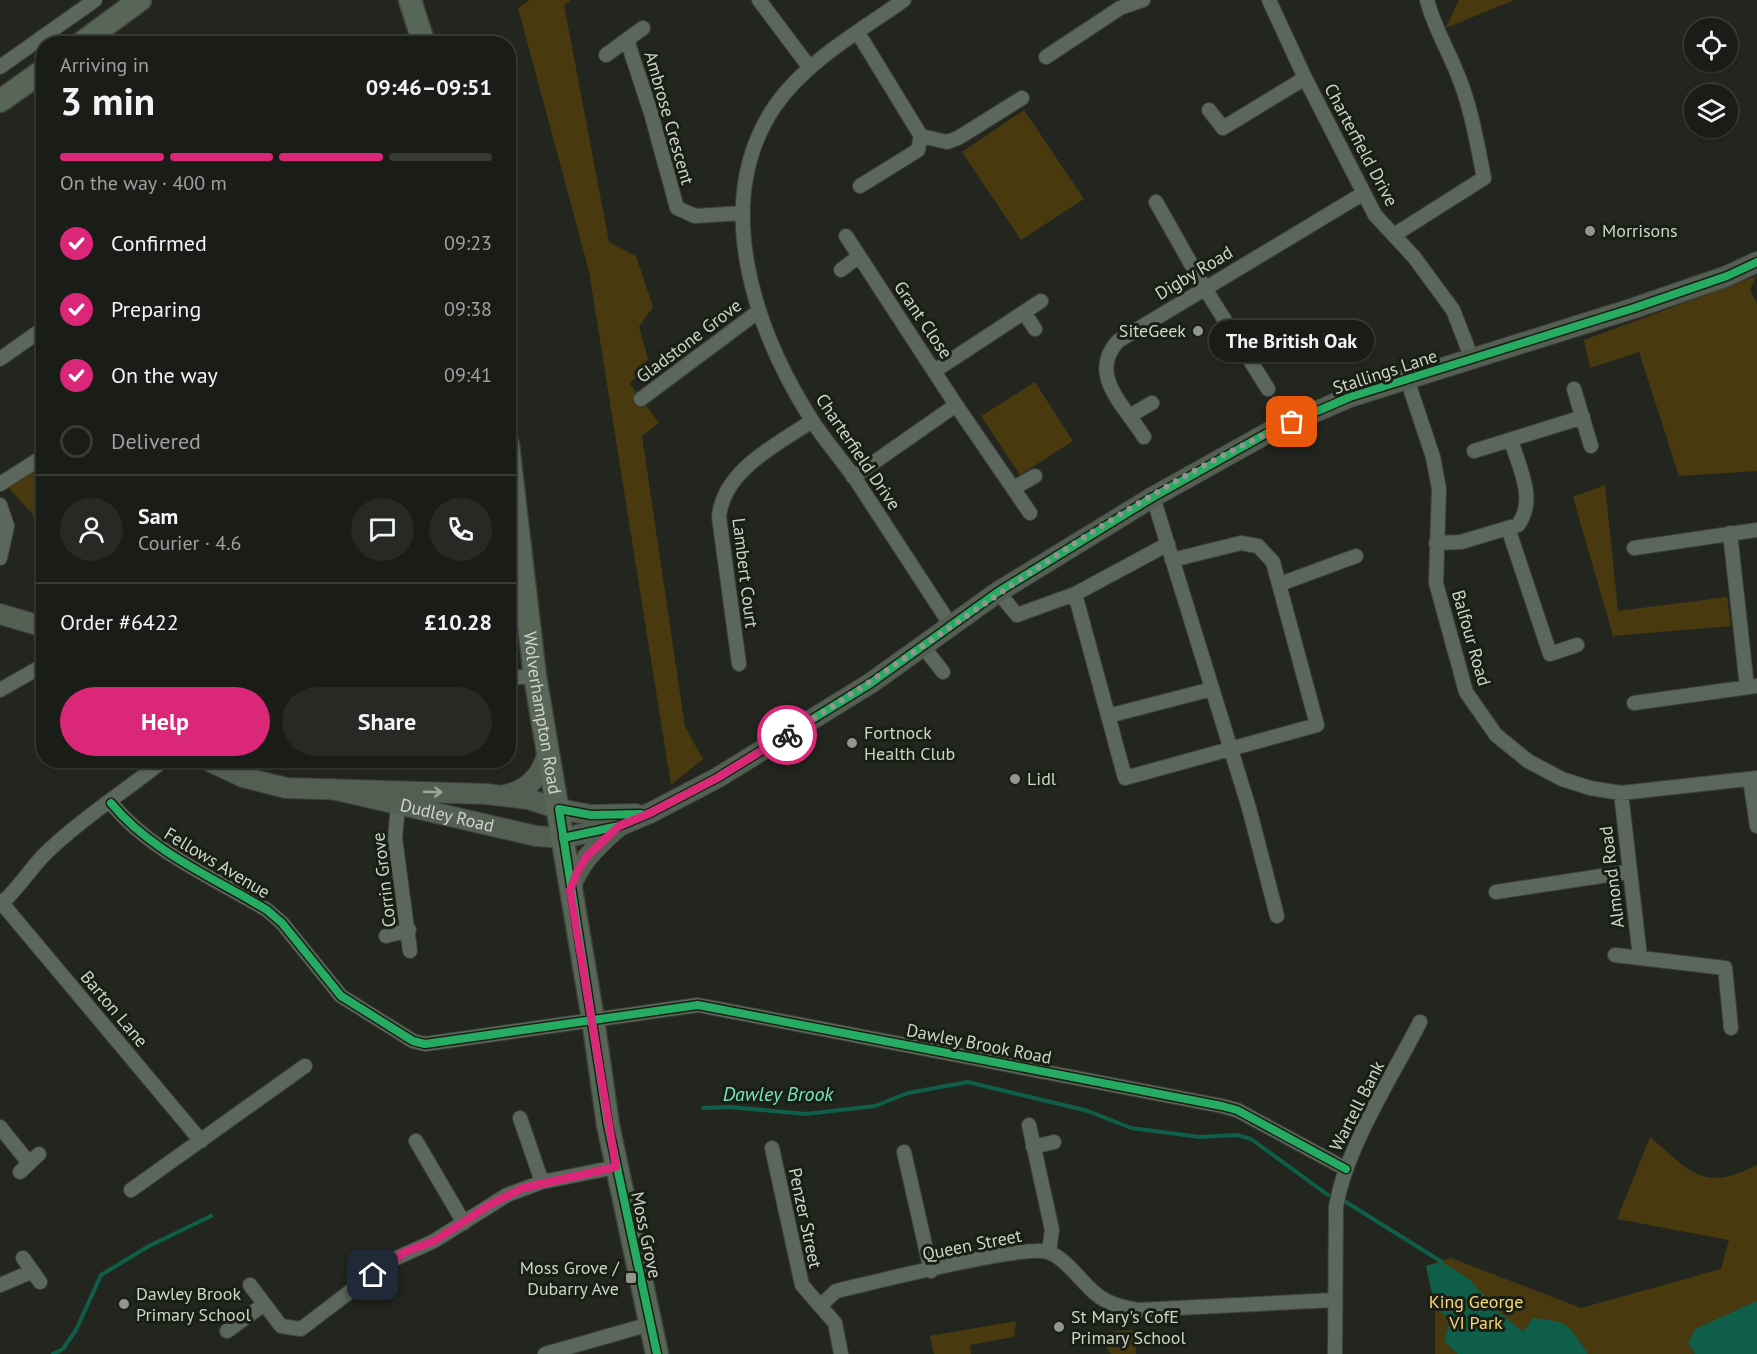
<!DOCTYPE html>
<html lang="en">
<head>
<meta charset="utf-8">
<style>
  body { margin:0; font-family:"PT Sans",sans-serif; background:#272924; color:#f1f3f6; height:100vh; display:flex; flex-direction:column; font-size:22px; white-space:nowrap }
  * { box-sizing:border-box; margin:0 }
  p { font-size:20px; color:#9fa1a1 }
  .icon { flex:none; width:33px; height:33px; fill:none; stroke:currentColor; stroke-width:2; stroke-linecap:round; stroke-linejoin:round }
  .map { position:relative; flex:1; overflow:hidden }
  .side { position:absolute; left:36px; top:36px; width:480px; height:732px; display:flex; flex-direction:column; background:#1a1c17; border-radius:24px; box-shadow:0 2px 4px #0004,0 0 0 2px #383a36 }
  .side>* { flex:none }
  .fabs { position:absolute; left:1684px; top:18px; display:grid; gap:12px }
  .fabs a { display:grid; place-items:center; width:54px; height:54px; border-radius:50%; background:#1a1c17; box-shadow:0 2px 4px #0004,0 0 0 2px #383a36; font-size:30px }
  .pin { position:absolute; display:grid; place-items:center; width:51px; height:51px; color:#fff; margin:-26px; border-radius:12px; box-shadow:0 3px 9px #0006 }
  .courier { position:absolute; display:grid; place-items:center; width:60px; height:60px; margin:-30px; border:4px solid #db2777; border-radius:50%; background:#fff; color:#222; box-shadow:0 2px 8px #0007 }
  .bubble { position:absolute; height:42px; border-radius:21px; background:#1a1c17; box-shadow:0 2px 4px #0004,0 0 0 2px #383a36; font-size:20px; font-weight:600; line-height:42px; text-align:center }
  .overview em { font-style:normal; font-weight:600 }
  .overview div { display:flex; flex-direction:column-reverse }
  .overview { display:flex; align-items:center; justify-content:space-between; height:102px; padding:0 24px }
  h1 { font-size:39px; font-weight:600; line-height:45px }
  .bar { display:grid; grid-template-columns:repeat(4,1fr); gap:9px 6px; align-content:center; height:72px; padding:0 24px }
  .bar i { height:8px; border-radius:4px; background:#383a36 }
  .bar .active { background:#db2777 }
  .bar p { grid-column:span 4 }
  .line { display:flex; align-items:center; gap:15px; padding:0 24px; border-top:2px solid #383a36 }
  .line div { flex:1 }
  .round { display:grid; place-items:center; flex:none; width:63px; height:63px; border-radius:32px; background:#272924 }
  ol { padding:0 24px; list-style:none }
  li { display:flex; align-items:center; gap:18px; height:66px }
  li p { margin-inline-start:auto }
  li .icon { padding:6px; border-radius:50%; background:#db2777; color:#fff; stroke-width:4 }
  li:last-child { color:#9fa1a1 }
  li i { width:33px; height:33px; border:3px solid #383a36; border-radius:50% }
  .action { display:flex; gap:12px; margin-top:auto; padding:12px 24px }
  .action a { flex:1; height:69px; border-radius:36px; background:#db2777; color:#fff; font-size:24px; font-weight:600; line-height:69px; text-align:center }
  .action a+a { background:#272924; color:#f1f3f6 }
  .map>svg:first-child { display:block }
  .green { fill:#483a0e }
  .water { fill:#0e5e4a }
  .lines { fill:none; stroke-linecap:round; stroke-linejoin:round }
  .stream { stroke:#0e5e4a; stroke-width:4 }
  .minor-casing { stroke:#3f413b; stroke-width:16 }
  .secondary-casing { stroke:#3f413b; stroke-width:22 }
  .trunk-casing { stroke:#3f413b; stroke-width:25 }
  .minor { stroke:#5b675c; stroke-width:14 }
  .secondary { stroke:#545f54; stroke-width:20 }
  .trunk { stroke:#586658; stroke-width:22 }
  .cycleway-casing { stroke:#191f13; stroke-width:11 }
  .cycleway { stroke:#26ab63; stroke-width:8 }
  .oneway { stroke:#9ea59b }
  .done { stroke:#93968f; stroke-width:6; stroke-dasharray:0 10.8 }
  .route { stroke:#db2777; stroke-width:8 }
  .poi-dot { fill:#93968f; stroke:#191f13; stroke-width:2 }
  .labels { text-anchor:middle; stroke-width:6; stroke-linejoin:round; paint-order:stroke }
  .street-label { font-size:18px; fill:#cfd3cb; stroke:#191f13 }
  .poi-label { font-size:18px; fill:#cfd3cb; stroke:#191f13; text-anchor:start }
  .park-label { font-size:18px; fill:#f9d57c; stroke:#191f13 }
  .water-label { font-size:20px; font-style:italic; fill:#76e5c1; stroke:#191f13 }
</style>
</head>
<body>
<div class="map">
<svg width="1757" height="1354" viewBox="0 0 1757 1354">
  <rect width="100%" height="100%" fill="#23261f"/>
  <path class="green" d="M530 0H571L564 5 609 242 636 256 653 307 639 327 648 359 630 384 659 423 642 436 685 727 703 759 671 785 589 271 518 8Z
    M1459 0H1514L1446 28Z
    M1024 110 1084 199 1021 240 962 152Z
    M1757 276 1750 289 1757 304V471L1679 476 1639 352 1590 368 1584 340Z
    M1035 382 1073 441 1020 475 981 416Z
    M43 459V526L7 486Z
    M1605 485 1618 611 1727 597 1731 626 1613 636 1573 497Z
    M1650 1137C1691 1172 1703 1193 1757 1165V1354H1435V1307L1426 1266 1451 1258 1581 1308 1721 1269 1729 1240 1617 1219Z
    M1016 1321 1014 1337 970 1345 971 1354H934L930 1336Z
    M1135 1330 1136 1354H1111L1103 1343 1115 1331Z"/>
  <path class="water" d="M1442 1262 1469 1279 1500 1313 1523 1332 1533 1318C1571 1322 1568 1324 1588 1354H1458L1444 1341 1450 1320 1435 1307 1426 1266Z
    M1757 1301V1354H1695L1688 1343 1695 1329Z"/>
  <g class="lines">
    <path class="stream" d="M703 1108 730 1107 806 1114 875 1106 908 1093 968 1082 1088 1111 1131 1128 1200 1137 1237 1135 1251 1139 1328 1195
      M1346 1202 1442 1262
      M53 1354 63 1349 76 1330 101 1275 149 1246 211 1216"/>
    <defs>
      <path id="minor" d="M759 0 810 68
        M904 0C860 31 806 61 775 106 709 203 756 333 813 422 826 442 842 460 856 480 887 528 919 576 950 624
        M1269 0 1305 78 1375 215 1414 257 1453 310 1472 359
        M858 33 921 136
        M627 40 651 113 677 208 695 216 743 213
        M606 55 643 28
        M1046 57 1120 8 1143 0
        M0 67 95 0
        M1209 110 1223 128 1305 78
        M860 186 918 150 921 136 947 142 958 138 1022 98
        M1156 202 1204 287 1268 389
        M1394 235 1484 178C1477 143 1471 106 1457 73 1447 48 1434 27 1427 0
        M846 236 956 405
        M841 270 858 257
        M1024 312 1035 329
        M0 359 44 328
        M936 370 1041 301
        M1407 379 1433 457 1439 489 1436 583 1466 692 1496 735 1528 761 1562 779 1590 788 1621 793 1757 778
        M1574 389 1591 446
        M641 399 759 311
        M1131 415 1152 403
        M1144 437C1125 406 1087 375 1118 341L1364 193
        M1474 451 1583 417
        M853 477 956 405 1030 513
        M0 484 44 456
        M1014 488 1035 476
        M1153 497 1249 808 1277 916
        M0 505 7 526 0 558
        M1508 528 1550 654 1577 645
        M1730 533 1747 687
        M1436 543 1461 542 1518 525C1537 499 1519 468 1511 440
        M1168 544 1075 594 1125 778 1317 725 1273 562 1258 546 1241 543 1172 560
        M1634 548 1757 530
        M1280 584 1356 556
        M998 592 1017 615 1075 594
        M922 645 943 672
        M739 664 719 517C723 470 778 444 812 421
        M508 678 535 676
        M0 690 44 665
        M1634 703 1757 686
        M1108 716 1212 689
        M1750 779 1757 826
        M1621 793 1640 957
        M111 803C150 851 214 878 267 910L282 923 341 996 413 1041 425 1044 698 1005 1222 1106 1237 1110 1346 1169
        M398 806 395 838 410 951
        M1496 892 1628 872
        M0 901 201 1141
        M0 905C17 890 28 872 43 856 79 820 124 792 164 760
        M386 936 409 930
        M1615 955 1725 968 1731 1028
        M520 1118 542 1182
        M1029 1125 1052 1230 1049 1252
        M0 1127 29 1163
        M416 1141 464 1223
        M1033 1147 1054 1142
        M772 1148 802 1285 835 1323 841 1354
        M904 1152 931 1271
        M20 1172 39 1154
        M131 1190 305 1066
        M23 1258 40 1282
        M0 1285 31 1272
        M250 1285 281 1326 301 1329 390 1261 434 1241 507 1195 542 1182 616 1167
        M820 1306 836 1291C872 1283 1022 1244 1048 1252 1067 1259 1080 1281 1096 1294 1108 1304 1122 1307 1138 1310L1334 1300
        M227 1331 263 1305
        M545 1354 650 1324
        M1335 1354 1336 1207C1346 1147 1392 1077 1420 1022"/>
      <g id="secondary">
        <path d="M0 614 44 627"/>
        <path d="M207 760 243 777 286 788 486 794 528 799 559 809 591 815 636 814"/>
        <path id="s1" d="M332 789 536 836 563 838 619 826 650 813 717 778 871 683 998 592 1153 497 1271 431 1350 397 1634 308 1727 276 1757 262"/>
        <path d="M505 795C529 790 542 775 548 752"/>
        <path d="M570 890C579 861 597 846 619 826"/>
      </g>
      <g id="trunk">
        <path d="M410 0 424 44"/>
        <path d="M80 44 140 0"/>
        <path d="M0 101 44 70"/>
        <path id="s2" d="M508 445 535 676 593 1019 608 1125 657 1354"/>
      </g>
    </defs>
    <use href="#minor" class="minor-casing"/>
    <use href="#secondary" class="secondary-casing"/>
    <use href="#trunk" class="trunk-casing"/>
    <use href="#minor" class="minor"/>
    <use href="#secondary" class="secondary"/>
    <use href="#trunk" class="trunk"/>
    <defs>
      <path id="cycleway" d="M111 803C150 851 214 878 267 910L282 923 341 996 413 1041 425 1044 698 1005 1222 1106 1237 1110 1346 1169
        M641 814 591 815 559 809 608 1125 657 1354
        M563 838 619 826 650 813 717 778 871 683 998 592 1153 497 1271 431 1350 397 1634 308 1727 276 1757 262"/>
    </defs>
    <use href="#cycleway" class="cycleway-casing"/>
    <use href="#cycleway" class="cycleway"/>
  </g>
  <defs><path id="oneway-shaft" d="M-6 0H5M1.5-3L5.5 0L1.5 3" fill="none" stroke-width="1.6" stroke-linecap="round" stroke-linejoin="round" transform="scale(1.5)"/></defs>
  <use class="oneway" href="#oneway-shaft" transform="translate(433 792) rotate(2)"/>
  <g class="lines">
    <path class="done" d="M787 735C954 632 1112 502 1292 422"/>
    <path class="route" d="M373 1275 405 1252 434 1241 491 1204 523 1188 616 1167 573 908 570 890 577 872 587 856 619 826 650 813 717 778 787 735"/>
  </g>
  <g class="poi-dot">
    <circle cx="1590" cy="231" r="6"/>
    <circle cx="1198" cy="331" r="6"/>
    <circle cx="852" cy="743" r="6"/>
    <circle cx="1015" cy="779" r="6"/>
    <rect x="625" y="1272" width="12" height="12" rx="3"/>
    <circle cx="124" cy="1304" r="6"/>
    <circle cx="1059" cy="1327" r="6"/>
  </g>
  <g class="labels">
    <g class="street-label">
      <text transform="translate(669 118) rotate(74)" y="6">Ambrose Crescent</text>
      <text transform="translate(1361 145) rotate(62)" y="6">Charterfield Drive</text>
      <text transform="translate(1194 273) rotate(-31)" y="6">Digby Road</text>
      <text transform="translate(923 320) rotate(56)" y="6">Grant Close</text>
      <text transform="translate(689 341) rotate(-37)" y="6">Gladstone Grove</text>
      <text transform="translate(1385 372) rotate(-18)" y="6">Stallings Lane</text>
      <text transform="translate(858 452) rotate(56)" y="6">Charterfield Drive</text>
      <text transform="translate(745 573) rotate(83)" y="6">Lambert Court</text>
      <text transform="translate(1471 638) rotate(74)" y="6">Balfour Road</text>
      <text dy="6" stroke="none"><textPath href="#s2" startOffset="270">Wolverhampton Road</textPath></text>
      <text dy="6" stroke="none"><textPath href="#s1" startOffset="118">Dudley Road</textPath></text>
      <text transform="translate(217 863) rotate(31)" y="6">Fellows Avenue</text>
      <text transform="translate(1612 877) rotate(-97)" y="6">Almond Road</text>
      <text transform="translate(384 880) rotate(-97)" y="6">Corrin Grove</text>
      <text transform="translate(114 1009) rotate(50)" y="6">Barton Lane</text>
      <text transform="translate(979 1044) rotate(11)" y="6">Dawley Brook Road</text>
      <text transform="translate(1357 1106) rotate(-63)" y="6">Wartell Bank</text>
      <text transform="translate(805 1218) rotate(78)" y="6">Penzer Street</text>
      <text transform="translate(646 1235) rotate(78)" y="6">Moss Grove</text>
      <text transform="translate(972 1245) rotate(-11)" y="6">Queen Street</text>
    </g>
    <g class="poi-label">
      <text x="1602" y="237">Morrisons</text>
      <text x="1186" y="337" text-anchor="end">SiteGeek</text>
      <text x="864" y="739">Fortnock<tspan x="864" dy="21">Health Club</tspan></text>
      <text x="1027" y="785">Lidl</text>
      <text x="619" y="1274" text-anchor="end">Moss Grove /<tspan x="619" dy="21">Dubarry Ave</tspan></text>
      <text x="136" y="1300">Dawley Brook<tspan x="136" dy="21">Primary School</tspan></text>
      <text x="1071" y="1323">St Mary's CofE<tspan x="1071" dy="21">Primary School</tspan></text>
    </g>
    <g class="park-label">
      <text x="1476" y="1308">King George<tspan x="1476" dy="21">VI Park</tspan></text>
    </g>
    <g class="water-label">
      <text x="778" y="1101">Dawley Brook</text>
    </g>
  </g>
</svg>
<div class="fabs">
<a><svg class="icon" aria-label="locate" viewBox="0 0 24 24"><circle cx="12" cy="12" r="6"/><path d="M12 2v4M12 18v4M2 12h4M18 12h4"/></svg></a>
<a><svg class="icon" aria-label="layers" viewBox="0 0 24 24"><path d="M12 4l9 5-9 5-9-5zM3 14l9 5 9-5"/></svg></a>
</div>
<div class="pin" style="left:1292px;top:422px;background:#ea580c"><svg class="icon" aria-label="bag" viewBox="0 0 24 24"><path d="M5 8h14l-1 12H6zM9 8a3 3 0 0 1 6 0"/></svg></div>
<div class="pin" style="left:373px;top:1275px;background:#1f2937"><svg class="icon" aria-label="home" viewBox="0 0 24 24"><path d="M3 11l9-7 9 7M6 9v11h12V9"/></svg></div>
<div class="courier" style="left:787px;top:735px"><svg class="icon" aria-label="bike" viewBox="0 0 24 24"><circle cx="6" cy="16" r="4"/><circle cx="18" cy="16" r="4"/><path d="M6 16l4-8h5l3 8M10 8l3 8H6M13 5h3"/></svg></div>
<div class="bubble" style="left:1209px;top:320px;width:165px">The British Oak</div>
<section class="side">
<div class="overview"><div><h1>3 min</h1><p>Arriving in</p></div><em>09:46–09:51</em></div>
<div class="bar"><i class="active"></i><i class="active"></i><i class="active"></i><i></i><p>On the way · 400 m</p></div>
<ol>
<li><svg class="icon" aria-label="check" viewBox="0 0 24 24"><path d="M5 12l5 5 9-10"/></svg>Confirmed<p>09:23</p></li>
<li><svg class="icon" aria-label="check" viewBox="0 0 24 24"><path d="M5 12l5 5 9-10"/></svg>Preparing<p>09:38</p></li>
<li><svg class="icon" aria-label="check" viewBox="0 0 24 24"><path d="M5 12l5 5 9-10"/></svg>On the way<p>09:41</p></li>
<li><i></i>Delivered</li>
</ol>
<div class="line" style="height:108px"><a class="round"><svg class="icon" aria-label="person" viewBox="0 0 24 24"><circle cx="12" cy="8" r="4"/><path d="M4 21q1-7 8-7t8 7"/></svg></a><div><b>Sam</b><p>Courier · 4.6</p></div><a class="round"><svg class="icon" aria-label="chat" viewBox="0 0 24 24"><path d="M4 5h16v11H9l-5 4z"/></svg></a><a class="round"><svg class="icon" aria-label="phone" viewBox="0 0 24 24"><path d="M5 4h4l2 5-3 2q2 4 5 5l2-3 5 2v4C11 20 4 13 5 4z"/></svg></a></div>
<div class="line" style="height:78px"><div>Order #6422</div><b>£10.28</b></div>
<div class="action"><a>Help</a><a>Share</a></div>
</section>
</div>
</body>
</html>
